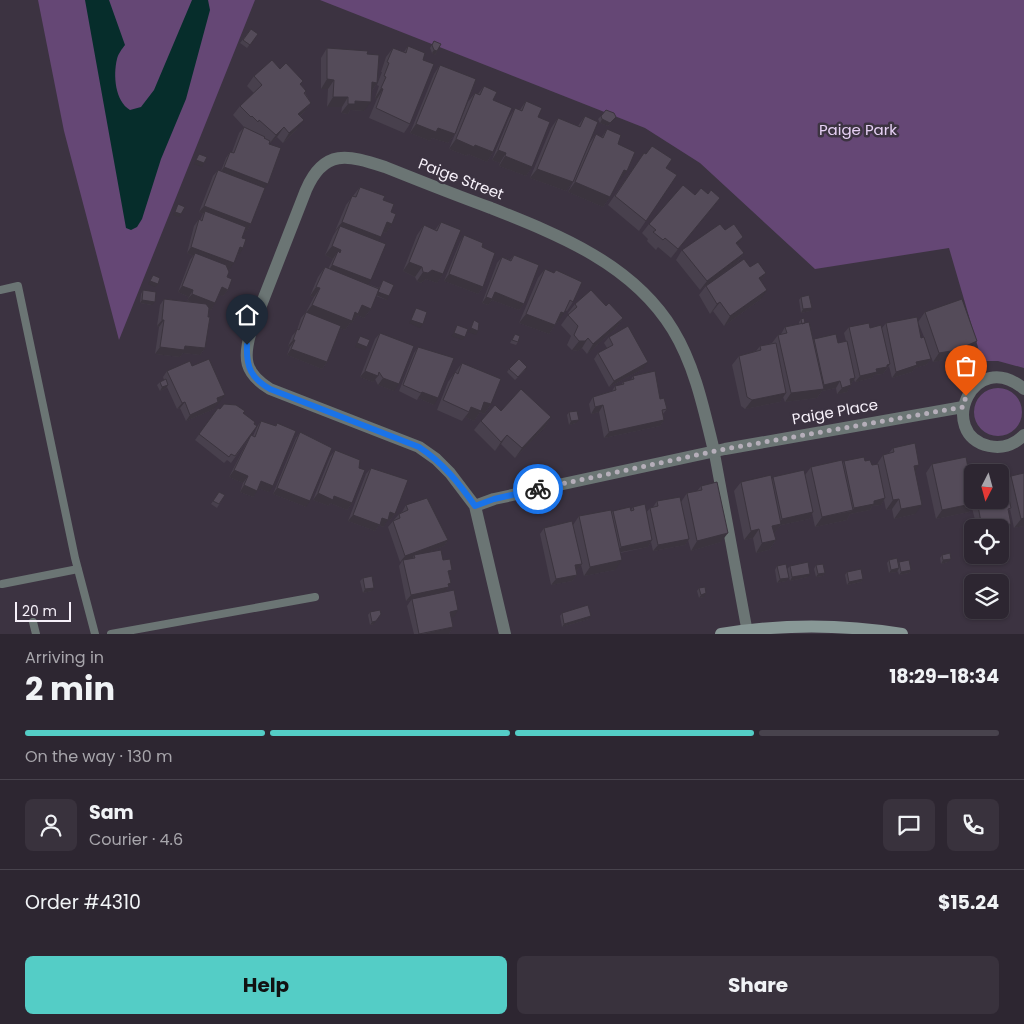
<!DOCTYPE html>
<html lang="en">
<head>
<meta charset="utf-8">
<style>
  body { margin:0; font-family:Poppins,sans-serif; background:#39323d; color:#f1f3f6; height:100vh; display:flex; flex-direction:column; font-size:19px; white-space:nowrap }
  * { box-sizing:border-box; margin:0 }
  p { font-size:16px; color:#a7a5ab }
  .icon { flex:none; width:28px; height:28px; fill:none; stroke:currentColor; stroke-width:2; stroke-linecap:round; stroke-linejoin:round }
  .map { position:relative; height:634px; overflow:hidden }
  .side { display:flex; flex-direction:column; background:#2d2631; flex:1 }
  .side>* { flex:none }
  .needle { width:32px; rotate:186deg }
  .buttons { position:absolute; left:964px; top:464px; display:grid; gap:10px }
  .buttons a { display:grid; place-items:center; width:45px; height:45px; border-radius:8px; background:#2d2631; box-shadow:0 1px 4px #0004,0 0 0 1px #48434d; font-size:25px }
  .scale { position:absolute; left:15px; bottom:12px; width:56px; box-sizing:border-box; padding-left:5px; border:2px solid #f6f0f9; border-top:0; font-size:14px; line-height:18px; white-space:nowrap; color:#f6f0f9; -webkit-text-stroke:4px #3c3341; paint-order:stroke }
  .pin { position:absolute; display:grid; place-items:center; width:42px; height:42px; color:#fff; margin:-51px -21px; border-radius:50% 50% 50% 0; rotate:-45deg; box-shadow:0 0 5px #0007 }
  .pin .icon { rotate:45deg }
  .courier { position:absolute; display:grid; place-items:center; width:50px; height:50px; margin:-25px; border:4px solid #1a73e8; border-radius:50%; background:#fff; color:#222; box-shadow:0 1px 6px #0007 }
  .headline em { font-style:normal; font-weight:700 }
  .headline div { display:flex; flex-direction:column-reverse }
  .headline { display:flex; align-items:center; justify-content:space-between; height:85px; padding:0 25px }
  h1 { font-size:32px; font-weight:700; line-height:38px }
  .bar { display:grid; grid-template-columns:repeat(4,1fr); gap:8px 5px; align-content:center; height:60px; padding:0 25px }
  .bar i { height:6px; border-radius:4px; background:#48434d }
  .bar .current { background:#54cdc6 }
  .bar p { grid-column:span 4 }
  .line { display:flex; align-items:center; gap:12px; padding:0 25px; border-top:1px solid #48434d }
  .line div { flex:1 }
  .round { display:grid; place-items:center; flex:none; width:52px; height:52px; border-radius:8px; background:#39323d }
  .action { display:flex; gap:10px; margin-top:auto; padding:10px 25px }
  .action a { flex:1; height:58px; border-radius:8px; background:#54cdc6; color:#111; font-size:20px; font-weight:700; line-height:58px; text-align:center }
  .action a+a { background:#39323d; color:#f1f3f6 }
  .map>svg:first-child { display:block }
  .green { fill:#654775 }
  .water { fill:#062d2b }
  .lines { fill:none; stroke-linecap:round; stroke-linejoin:round }
  .service { stroke:#6b7574; stroke-width:8 }
  .pedestrian { stroke:#6b7574; stroke-width:11 }
  .minor { stroke:#6b7574; stroke-width:12 }
  .secondary { stroke:#889896; stroke-width:12 }
  .wall { fill:#48404d }
  .shaded-wall { fill:#3b343e }
  .building { fill:#544b59; stroke:#3b343e }
  .done { stroke:#b5aeb9; stroke-width:5; stroke-dasharray:0 9 }
  .route { stroke:#1a73e8; stroke-width:6 }
  .labels { text-anchor:middle; stroke-width:5; stroke-linejoin:round; paint-order:stroke }
  .park-label { font-size:15px; fill:#e7d1f5; stroke:#3c3341 }
  .street-label { font-size:15px; fill:#f6f0f9; stroke:#3c3341 }
</style>
</head>
<body>
<div class="map">
<svg width="1024" height="634" viewBox="0 0 1024 634">
  <rect width="100%" height="100%" fill="#3c3341"/>
  <path class="green" d="M38 0H255L119 340 64 131Z
    M320 0H1024V368L998 361H982L949 248 815 269 700 163 645 128Z
    M974 412a24 24 0 1 1 48 0a24 24 0 1 1-48 0Z"/>
  <path class="water" d="M85 0H109L125 45C122 49 118 54 117 59 113 75 115 101 130 110L141 107 154 90 192 0H208L210 10 186 99 161 159 142 219 137 227 131 230 126 228Z"/>
  <g class="lines">
    <path class="service" d="M0 290 18 286 75 558 95 634
      M2 584 78 569
      M33 622 36 634
      M111 634 315 597"/>
    <path class="pedestrian" d="M714 451 747 630"/>
    <path class="minor" d="M1024 389C973 346 936 434 989 446 1003 449 1014 445 1024 435
      M475 506 494 499 725 449 963 407
      M505 634 475 506 450 473 436 459 419 447 270 389C244 373 243 358 251 331L306 190C324 148 348 155 385 167 420 181 455 195 491 208 559 235 633 264 673 330 695 366 704 410 714 451"/>
    <path class="secondary" d="M721 634C781 624 842 624 902 634"/>
  </g>
  <path class="wall" d="M251 29 258 34 247 48 240 43Z
    M434 41 437 51 435 55 432 53 430 48Z
    M408 46 423 60 410 124 404 133 369 118 377 99 375 98 379 86 377 85 382 72H381L386 57 393 48 404 52Z
    M327 48 367 54 377 83 372 91 364 111 350 110 348 114 341 113 342 107H327L328 89H321V58Z
    M440 65 455 134 448 143 432 138 430 141 410 133 434 74Z
    M280 69 300 84 306 91 305 93 311 103 304 112 300 116 297 129 283 143 277 137 269 144 265 188 251 224 247 231 244 230 242 238 239 255 237 254 229 270 228 269V290L223 296 219 294 211 310 209 309 205 348 200 355 183 353 180 357 155 354 159 327 157 326 160 305 164 299 192 302 187 300 189 297 178 292 190 260 193 256 187 253 194 226 199 219 200 220 203 214 199 212 213 176 218 170 221 171 226 158 230 152H232L239 133 244 127 233 115 240 106 254 93 247 86 254 76Z
    M484 86 493 100V152L487 162 468 154 467 156 449 149 468 102 475 93 478 94Z
    M526 101 538 117 532 167 526 176 499 166 500 163 492 160 509 118 515 108 520 110Z
    M585 116 573 181 589 144 596 134 602 137 607 129 618 144 620 180H619L610 197 603 207 568 192 573 182 566 191 530 178 551 128 558 118 578 126Z
    M601 116 616 117 608 126 600 123 598 119Z
    M644 153 677 175 639 231 608 205Z
    M360 187 383 200 391 212 392 224 386 233 383 232 378 241 368 284 379 288 383 280 387 300 376 296 371 309 364 318 357 315 352 323H350L345 330 340 328 327 362 322 369 287 355 290 347 288 346 292 336 297 330 301 318 306 312 314 297 310 296 318 277 325 267 328 269 333 259 325 255 333 236 336 231H335L346 205Z
    M708 194 720 198 713 207 671 258 658 247 656 250 647 241 648 239 642 233 649 224 695 195Z
    M441 222 443 274 437 283 426 279 421 283 417 281 415 277 403 271 417 235 424 225 435 230Z
    M725 230 738 245 744 253 737 263 700 290 676 260 682 250Z
    M464 235 482 247 483 287 478 294 444 281 460 242Z
    M514 255 524 304 519 310 492 300 488 305 482 303 497 263 502 257 510 260Z
    M750 267 766 273 761 281V299L724 326 713 311 710 314 699 295 706 286Z
    M545 269 554 273 556 270 573 302 567 311 565 310 558 322H557L549 334 519 323 538 278Z
    M143 290 152 305 140 303 141 294Z
    M801 297 810 311 801 313 799 300Z
    M575 304 606 306 623 318 616 328 587 354 582 348 578 351 572 350 567 345 571 336 561 325 569 314 568 313Z
    M925 312 977 341 970 350 950 359 933 362 927 347 931 359 926 365 915 368 912 372 892 378 889 366 883 374 874 375 872 378 855 382 854 379 847 392 837 394 836 388 822 391 817 398 785 402 783 397 780 402 745 409 741 406 732 365 739 356 756 351 760 346 772 343 778 335 781 334 785 327 799 324V322L801 319 805 323 813 340 814 339 838 343 846 341 844 333 849 327 882 328 886 323 921 338 924 337 918 322Z
    M380 333 394 391 378 385 375 379 373 382 360 377 375 339Z
    M515 334 518 342 516 345 510 343Z
    M609 337 643 369 609 387 594 359 598 353 607 348 604 343Z
    M418 347 434 405 418 398 417 400 399 391 414 353Z
    M462 363 491 404 484 414 480 412 474 421 465 417 462 421 437 410 448 382Z
    M192 366 220 401 218 402 214 409 186 421 180 408 177 409 167 387 166 388 160 391 157 385 160 382 164 380 163 377 167 371Z
    M509 369 525 370 515 380 507 372Z
    M633 376 660 399 667 409 663 414 664 420 660 426 604 438 599 412 591 414 589 404 593 397 612 391 615 386 621 385 623 382 631 380Z
    M218 408 220 409 243 413 257 426 231 463 227 460 224 463 195 440Z
    M501 411 551 417 545 427 515 458 501 444 495 451 474 430 481 421Z
    M569 412 576 423 569 425 567 415Z
    M261 421 275 426 277 423 269 492 258 488 253 497 240 492 243 483 229 477 247 442 251 435 253 436 257 427Z
    M300 432 306 507 273 494 296 438Z
    M893 448 915 471V514L894 519 892 509 886 510 884 500 881 505 872 506 870 510 850 514 847 520 815 527 812 513 809 519 781 525 774 533 776 540 769 550 756 553 753 538 744 540 734 491 741 482 772 480 773 477 805 475 811 467 843 463 844 461H865L872 465 877 464 883 455 889 453Z
    M335 450 352 503 347 510 330 503 329 506 313 500 330 457Z
    M932 464 972 486V485V500H1000L1005 484 1011 476 1024 526 1014 528 1010 509 1008 512 1006 530 1000 528H977L972 508 969 512 936 519 926 473Z
    M371 468 395 514 390 520 388 519 383 527 379 525 375 531 348 521 366 474Z
    M701 486 721 542 691 551 688 540 685 545 653 551 651 542 648 547 620 553 615 570 584 576 581 565 577 570 576 571 577 575 572 581 551 585 540 534 544 528 573 525 579 516 611 513 613 511 631 510 633 507 646 513 650 508 653 507 657 501 681 502 687 493 697 491Z
    M219 492 225 495 217 508 211 504Z
    M406 505 448 540 444 546 425 553 443 560 449 574 451 583 445 592 454 617H451L453 627 449 634H414L407 606 411 600 406 601 399 566 402 561 400 562 388 527 399 514 402 512Z
    M942 555 948 562 941 564 940 558Z
    M889 560 898 563 899 562 911 570 909 573 899 575 898 571 897 572 889 573 887 563Z
    M816 565 825 573 823 576 816 577 814 569Z
    M777 566 786 581 777 583 775 570Z
    M790 566 808 577 790 581 787 569Z
    M847 572 863 579 861 582 847 585 845 575Z
    M363 578 372 591 363 593 360 581Z
    M699 588 704 597 699 598 697 591Z
    M370 612 374 624 370 625 368 615Z
    M562 613 589 619 562 627 560 616Z"/>
  <path class="shaded-wall" d="M434 50 437 51 435 55 432 53Z
    M327 79 334 80 328 89H321Z
    M372 82 377 83 371 92Z
    M381 88 383 89 377 99 375 98Z
    M333 97H348L342 107H327Z
    M355 101 371 102 364 111 350 110 348 114 341 113 348 104Z
    M311 103 304 112 292 123 298 114Z
    M616 117 608 126 600 123 602 119Z
    M304 120 297 129 283 143 289 133Z
    M416 124 438 128 455 134 448 143 432 138 430 141 410 133Z
    M284 127 277 137 269 144 276 135Z
    M456 139 475 145 493 152 487 162 468 154 467 156 449 149Z
    M498 150 506 153 500 163 492 160Z
    M505 156 532 167 526 176 499 166Z
    M196 160 204 163 202 167 194 164Z
    M224 167 268 184 263 190 220 173Z
    M537 169 573 182 566 191 530 178Z
    M624 170 627 171 620 180 618 179Z
    M575 182 610 197 603 207 568 192Z
    M720 198 713 207 671 258 678 249Z
    M204 206 251 224 247 231 204 214 205 211 203 214 199 212Z
    M175 212 181 214 179 217 173 215Z
    M342 222 381 237 375 246 340 226 336 231H335Z
    M387 222 392 224 386 233 381 231Z
    M743 237 736 247V243Z
    M332 246 341 250 335 258 338 251 333 259 325 255Z
    M191 247 234 263 229 270 194 256 195 253 193 256 187 253Z
    M240 247 243 248 239 255 236 253Z
    M744 253 737 263 700 290 707 281Z
    M409 262 422 267 415 277 403 271Z
    M332 265 371 280 365 290 326 275Z
    M432 270 443 274 437 283 426 279 421 283 417 281 423 272Z
    M766 273 760 283 759 278Z
    M449 274 483 287 478 294 444 281Z
    M150 281 158 284 155 287 148 284Z
    M182 286 193 290 189 297 178 292Z
    M222 287 228 290 223 296 217 294Z
    M316 287 320 288 314 297 310 296Z
    M767 290 761 299 724 326 730 316Z
    M378 292 389 296 387 300 376 295Z
    M495 292 524 304 519 310 492 300 488 305 482 303 486 297Z
    M192 294 215 303 211 310 187 300Z
    M142 300 155 302 152 305 140 303Z
    M720 302 713 311 710 314 717 304Z
    M312 305 355 312 362 305 371 309 364 318 357 315 352 323H350L345 330 305 314Z
    M812 308 810 311 801 313 803 309Z
    M561 312 564 313 558 322 554 321Z
    M526 314 555 325 549 334 519 323Z
    M623 318 616 328 587 354 593 344Z
    M162 320H164L159 327 157 326Z
    M411 320 423 324 420 328 409 323Z
    M471 328 478 331 476 335 468 332Z
    M454 333 465 337 462 340 451 336Z
    M588 338 582 348 578 351 572 350 579 341Z
    M293 340H295L290 347 288 346Z
    M977 341 970 350 950 359 933 362 939 353Z
    M357 343 367 347 365 350 355 347Z
    M185 346 205 348 200 355 183 353 180 357 155 354 160 347Z
    M291 349 327 362 322 369 287 355Z
    M931 359 926 365 915 368 912 372 892 378 896 372 916 362Z
    M648 362 643 369 609 387 614 381Z
    M890 364 883 374 874 375 872 378 855 382 860 376Z
    M365 371 378 376 373 382 360 377Z
    M383 378 399 384 394 391 378 385Z
    M855 378 851 384 850 379Z
    M840 381 836 388 822 391 817 398 785 402 791 393 821 389 824 385Z
    M168 385 166 388 160 391 162 387Z
    M851 385 847 392 837 394 842 388Z
    M422 392 438 398 434 405 418 398Z
    M786 393 780 402 745 409 752 400Z
    M225 395 214 409 186 421 190 415 217 398Z
    M185 402 180 408 177 409 182 403Z
    M484 402 491 404 484 414 480 412 474 421 465 417 469 412 471 407Z
    M603 405 599 412 591 414 595 407Z
    M551 417 545 427 515 458 522 448Z
    M579 420 576 423 569 425 571 421Z
    M664 420 660 426 604 438 609 432Z
    M507 435 501 444 495 451 501 442Z
    M919 465 913 474 914 466Z
    M234 470 248 476 243 483 229 477Z
    M261 481 273 486 269 492 257 488Z
    M244 485 257 491 253 497 240 492Z
    M277 488 310 501 306 507 273 494Z
    M318 493 334 496 352 503 347 510 330 503 329 506 313 500Z
    M885 498 881 505 872 506 870 510 850 514 847 520 815 527 822 517 852 511 854 508 874 501Z
    M899 499 892 509 886 510 893 500Z
    M976 503 969 512 936 519 942 510Z
    M922 505 915 514 894 519 901 509Z
    M390 512 395 514 390 520 386 519Z
    M813 512 809 519 781 525 774 533 766 535 772 526 778 525 782 519Z
    M353 515 382 518 388 520 383 527 379 525 375 531 348 521Z
    M1024 518V526L1014 528 1021 519Z
    M1011 524 1006 530 1000 532V528H993Z
    M759 529 753 538 744 540 751 531Z
    M728 533 721 542 691 551 697 541Z
    M689 539 685 545 653 551 658 545Z
    M448 540 444 546 415 557 414 555 413 558 404 561 403 560 400 562 405 556Z
    M652 540 648 547 616 553 621 547Z
    M776 540 769 550 756 553 762 543Z
    M951 559 948 562 941 564 943 560Z
    M622 560 615 570 584 576 590 567Z
    M582 564 577 570 570 572 575 565Z
    M899 568 897 572 889 573 891 570Z
    M911 570 909 573 899 575 901 572Z
    M825 573 823 576 816 577 818 574Z
    M810 574 808 577 790 581 792 577Z
    M577 575 572 581 551 585 556 579Z
    M789 578 786 581 777 583 780 579Z
    M863 579 861 582 847 585 849 582Z
    M451 583 444 594 412 599 411 600 406 601 411 595Z
    M374 588 372 591 363 593 365 589Z
    M706 593 704 597 699 598 701 595Z
    M458 610 454 617 445 618 450 612Z
    M591 616 589 619 562 627 564 624Z
    M376 621 374 624 370 625 372 622Z
    M453 627 449 634H423Z"/>
  <path class="building" d="M251 29 258 34 250 45 243 40Z
    M434 41 441 44 437 51 434 50 432 45Z
    M408 46 425 53 423 60 434 64 410 124 376 108 383 89 381 88 386 77 384 76 389 63 387 62 393 48 406 53Z
    M327 48 368 51 367 54 379 55 377 83 372 82 371 102 355 101V104H348V97H333L334 80 327 79Z
    M272 60 280 69 286 63 303 81 300 84 306 91 304 93 311 103 298 114 304 120 289 133 284 127 276 135 259 120 258 122 252 116 251 117 240 106 262 85 254 76Z
    M440 65 476 79 455 134 438 128 436 132 416 124Z
    M484 86 497 92 493 100 512 108 493 152 475 145 474 147 456 139 475 93 480 95Z
    M526 101 542 108 538 117 550 122 532 167 505 156 506 153 498 150 515 108 522 111Z
    M606 110 614 113 616 117 610 123 602 119 601 116Z
    M585 116 598 122 573 182 537 169 558 118 580 127Z
    M244 127 265 137 264 138 270 141 269 144 281 148 268 184 224 167 230 152 234 153Z
    M607 129 621 135 618 144 635 152 627 171 624 170 610 197 575 182 596 134 603 138Z
    M652 146 672 159 666 168 677 175 646 221 615 196 644 153 646 154Z
    M199 154 207 157 204 163 196 160Z
    M218 170 265 188 251 224 204 206Z
    M683 185 695 195 701 188 708 194 711 190 720 198 678 249 665 238 663 240 653 232 656 230 649 224Z
    M360 187 385 196 383 200 394 204 391 212 396 214 392 224 387 222 381 237 342 222 352 196 356 197Z
    M178 204 185 207 181 214 175 212Z
    M205 211 246 227 242 238 246 239 243 248 240 247 234 263 191 247 199 219 202 221Z
    M441 222 461 230 443 274 432 270 428 273 423 272 422 267 409 262 424 225 437 231Z
    M720 224 725 230 734 224 743 237 736 243 744 253 707 281 682 250Z
    M340 226 386 244 371 280 332 265 338 251 340 253 341 250 332 246Z
    M464 235 483 243 482 247 495 253 483 287 449 274Z
    M195 253 226 265 229 272 227 277 232 279 228 290 222 287 215 303 192 294 193 290 182 286Z
    M514 255 539 265 524 304 495 292 492 299 486 297 502 257 511 261Z
    M744 259 750 267 758 262 766 273 759 278 767 290 730 316 720 302 717 304 706 286Z
    M325 267 379 289 371 309 362 305 358 314 355 312 352 321 312 305 320 288 316 287Z
    M545 269 554 273 556 270 582 282 573 302 570 300 564 313 561 312 555 325 526 314Z
    M153 275 160 278 158 284 150 281Z
    M383 280 394 285 389 296 378 292Z
    M143 290 156 292 155 302 142 300Z
    M591 290 606 306 609 303 623 318 593 344 588 338 585 341H579L574 335 578 326 568 315 577 307 575 304Z
    M809 295 812 308 803 309 801 297Z
    M164 299 206 304 209 308 208 317H210L205 348 185 346 184 350 160 347 164 320H162Z
    M962 299 977 341 957 350 939 353 925 312Z
    M416 308 427 312 423 324 411 320Z
    M306 312 341 326 327 362 291 349 295 340H293L297 329 299 330Z
    M917 317 921 338 924 337 931 359 916 362 917 365 896 372 886 323Z
    M804 318 805 323 802 324 801 319Z
    M474 320 479 323 478 331 471 328Z
    M809 322 824 389 791 393 778 335 787 333 785 327Z
    M869 323 870 328 881 325 890 364 887 365V367L876 369 877 372 860 376 849 327Z
    M457 325 468 329 465 337 454 333Z
    M628 326 648 362 614 381 598 353 613 345 609 337Z
    M380 333 414 346 399 384 383 378 379 372 378 376 365 371Z
    M515 334 520 336 518 342 512 340Z
    M836 334 838 343 847 341 855 378 850 379 851 385 842 388 840 381 824 385 814 339Z
    M360 336 370 340 367 347 357 343Z
    M776 343 786 393 752 400 747 397 739 356 761 350 760 346Z
    M418 347 454 358 438 398 422 392 421 393 403 385Z
    M209 359 225 395 217 398 218 402 190 415 185 402 182 403 167 371 190 361 192 366Z
    M519 359 527 367 518 377 509 369Z
    M462 363 501 379 491 404 484 402 481 411 471 407 469 412 443 400 455 372 458 374Z
    M655 371 660 399 664 398 667 409 662 410 664 420 609 432 603 405 595 407 593 397 616 390 615 386 624 384 623 382 634 379 633 376Z
    M166 379 168 385 162 387 160 382Z
    M521 389 551 417 522 448 507 435 501 442 481 421 495 405 501 411Z
    M224 404 236 405 245 411 243 413 255 422 254 424 257 426 235 456 231 454 229 457 199 434 218 408 220 409Z
    M577 411 579 420 571 421 569 412Z
    M261 421 276 426 277 423 296 431 273 486 261 481 257 491 244 485 248 476 234 470 251 435 255 437Z
    M300 432 332 448 310 501 277 488Z
    M915 443 919 465 914 466 922 505 901 509 899 499 893 500 883 455 894 452 893 448Z
    M335 450 360 460 359 468 365 470 352 503 334 496 333 500 318 493Z
    M864 457 865 461 870 460 872 465 878 464 885 498 874 501V504L854 508 844 461Z
    M966 457 972 489V500H975L976 503 942 510 932 464Z
    M842 460 853 510 822 517 811 467Z
    M371 468 408 480 395 514 390 512 388 520 382 518 380 525 353 515Z
    M804 470 813 512 782 519 773 477Z
    M1024 473V518L1021 519 1011 476Z
    M771 475 781 524 772 526 776 540 762 543 759 529 751 531 741 482Z
    M1004 477 1011 508 1008 509 1011 524 993 528H982L977 500H1000V478Z
    M717 482 728 533 697 541 687 493 702 490 701 486Z
    M219 492 225 495 219 504 213 501Z
    M680 497 689 539 658 545 650 508 658 506 657 501Z
    M427 498 448 540 405 556 393 521 400 518 399 514 408 510 406 505Z
    M645 504 652 540 621 547 613 511 630 507 631 511 634 510 633 507Z
    M611 510 622 560 590 567 579 516Z
    M572 521 582 564 575 565 577 575 556 579 544 528Z
    M441 550 443 560 450 559 452 570 448 571 451 583 448 584 449 587 411 595 403 560 415 558 414 555Z
    M950 553 951 559 943 560 942 555Z
    M897 558 899 568 891 570 889 560Z
    M909 560 911 570 901 572 899 562Z
    M808 562 810 574 792 577 790 566Z
    M786 564 789 578 780 579 777 566Z
    M823 564 825 573 818 574 816 565Z
    M861 569 863 579 849 582 847 572Z
    M372 576 374 588 365 589 363 578Z
    M705 587 706 593 701 595 699 588Z
    M454 590 458 610 450 612 453 627 419 634 412 599Z
    M588 605 591 616 564 624 562 613Z
    M380 610 381 614 376 621 372 622 370 612Z"/>
  <g class="lines">
    <path class="done" d="M538 489 725 449 963 407 966 396"/>
    <path class="route" d="M247 345C246 367 251 378 270 389L419 447C443 463 459 483 475 506L494 499 538 489"/>
  </g>
  <g class="labels">
    <g class="park-label">
      <text x="858" y="135">Paige Park</text>
    </g>
    <g class="street-label">
      <text transform="translate(461 179) rotate(21)" y="5">Paige Street</text>
      <text transform="translate(835 412) rotate(-10)" y="5">Paige Place</text>
    </g>
  </g>
</svg>
<div class="buttons">
<a><svg class="needle" viewBox="-14 -14 28 28"><path d="M0-13l5 13h-10z" fill="#e53935"/><path d="M0 13l5-13h-10z" fill="#a7a5ab"/></svg></a>
<a><svg class="icon" aria-label="locate" viewBox="0 0 24 24"><circle cx="12" cy="12" r="6"/><path d="M12 2v4M12 18v4M2 12h4M18 12h4"/></svg></a>
<a><svg class="icon" aria-label="layers" viewBox="0 0 24 24"><path d="M12 4l9 5-9 5-9-5zM3 14l9 5 9-5"/></svg></a>
</div>
<div class="scale">20 m</div>
<div class="pin" style="left:966px;top:396px;background:#ea580c"><svg class="icon" aria-label="bag" viewBox="0 0 24 24"><path d="M5 8h14l-1 12H6zM9 8a3 3 0 0 1 6 0"/></svg></div>
<div class="pin" style="left:247px;top:345px;background:#1f2937"><svg class="icon" aria-label="home" viewBox="0 0 24 24"><path d="M3 11l9-7 9 7M6 9v11h12V9"/></svg></div>
<div class="courier" style="left:538px;top:489px"><svg class="icon" aria-label="bike" viewBox="0 0 24 24"><circle cx="6" cy="16" r="4"/><circle cx="18" cy="16" r="4"/><path d="M6 16l4-8h5l3 8M10 8l3 8H6M13 5h3"/></svg></div>
</div>
<section class="side">
<div class="headline"><div><h1>2 min</h1><p>Arriving in</p></div><em>18:29–18:34</em></div>
<div class="bar"><i class="current"></i><i class="current"></i><i class="current"></i><i></i><p>On the way · 130 m</p></div>
<div class="line" style="height:90px"><a class="round"><svg class="icon" aria-label="person" viewBox="0 0 24 24"><circle cx="12" cy="8" r="4"/><path d="M4 21q1-7 8-7t8 7"/></svg></a><div><b>Sam</b><p>Courier · 4.6</p></div><a class="round"><svg class="icon" aria-label="chat" viewBox="0 0 24 24"><path d="M4 5h16v11H9l-5 4z"/></svg></a><a class="round"><svg class="icon" aria-label="phone" viewBox="0 0 24 24"><path d="M5 4h4l2 5-3 2q2 4 5 5l2-3 5 2v4C11 20 4 13 5 4z"/></svg></a></div>
<div class="line" style="height:65px"><div>Order #4310</div><b>$15.24</b></div>
<div class="action"><a>Help</a><a>Share</a></div>
</section>
</body>
</html>
